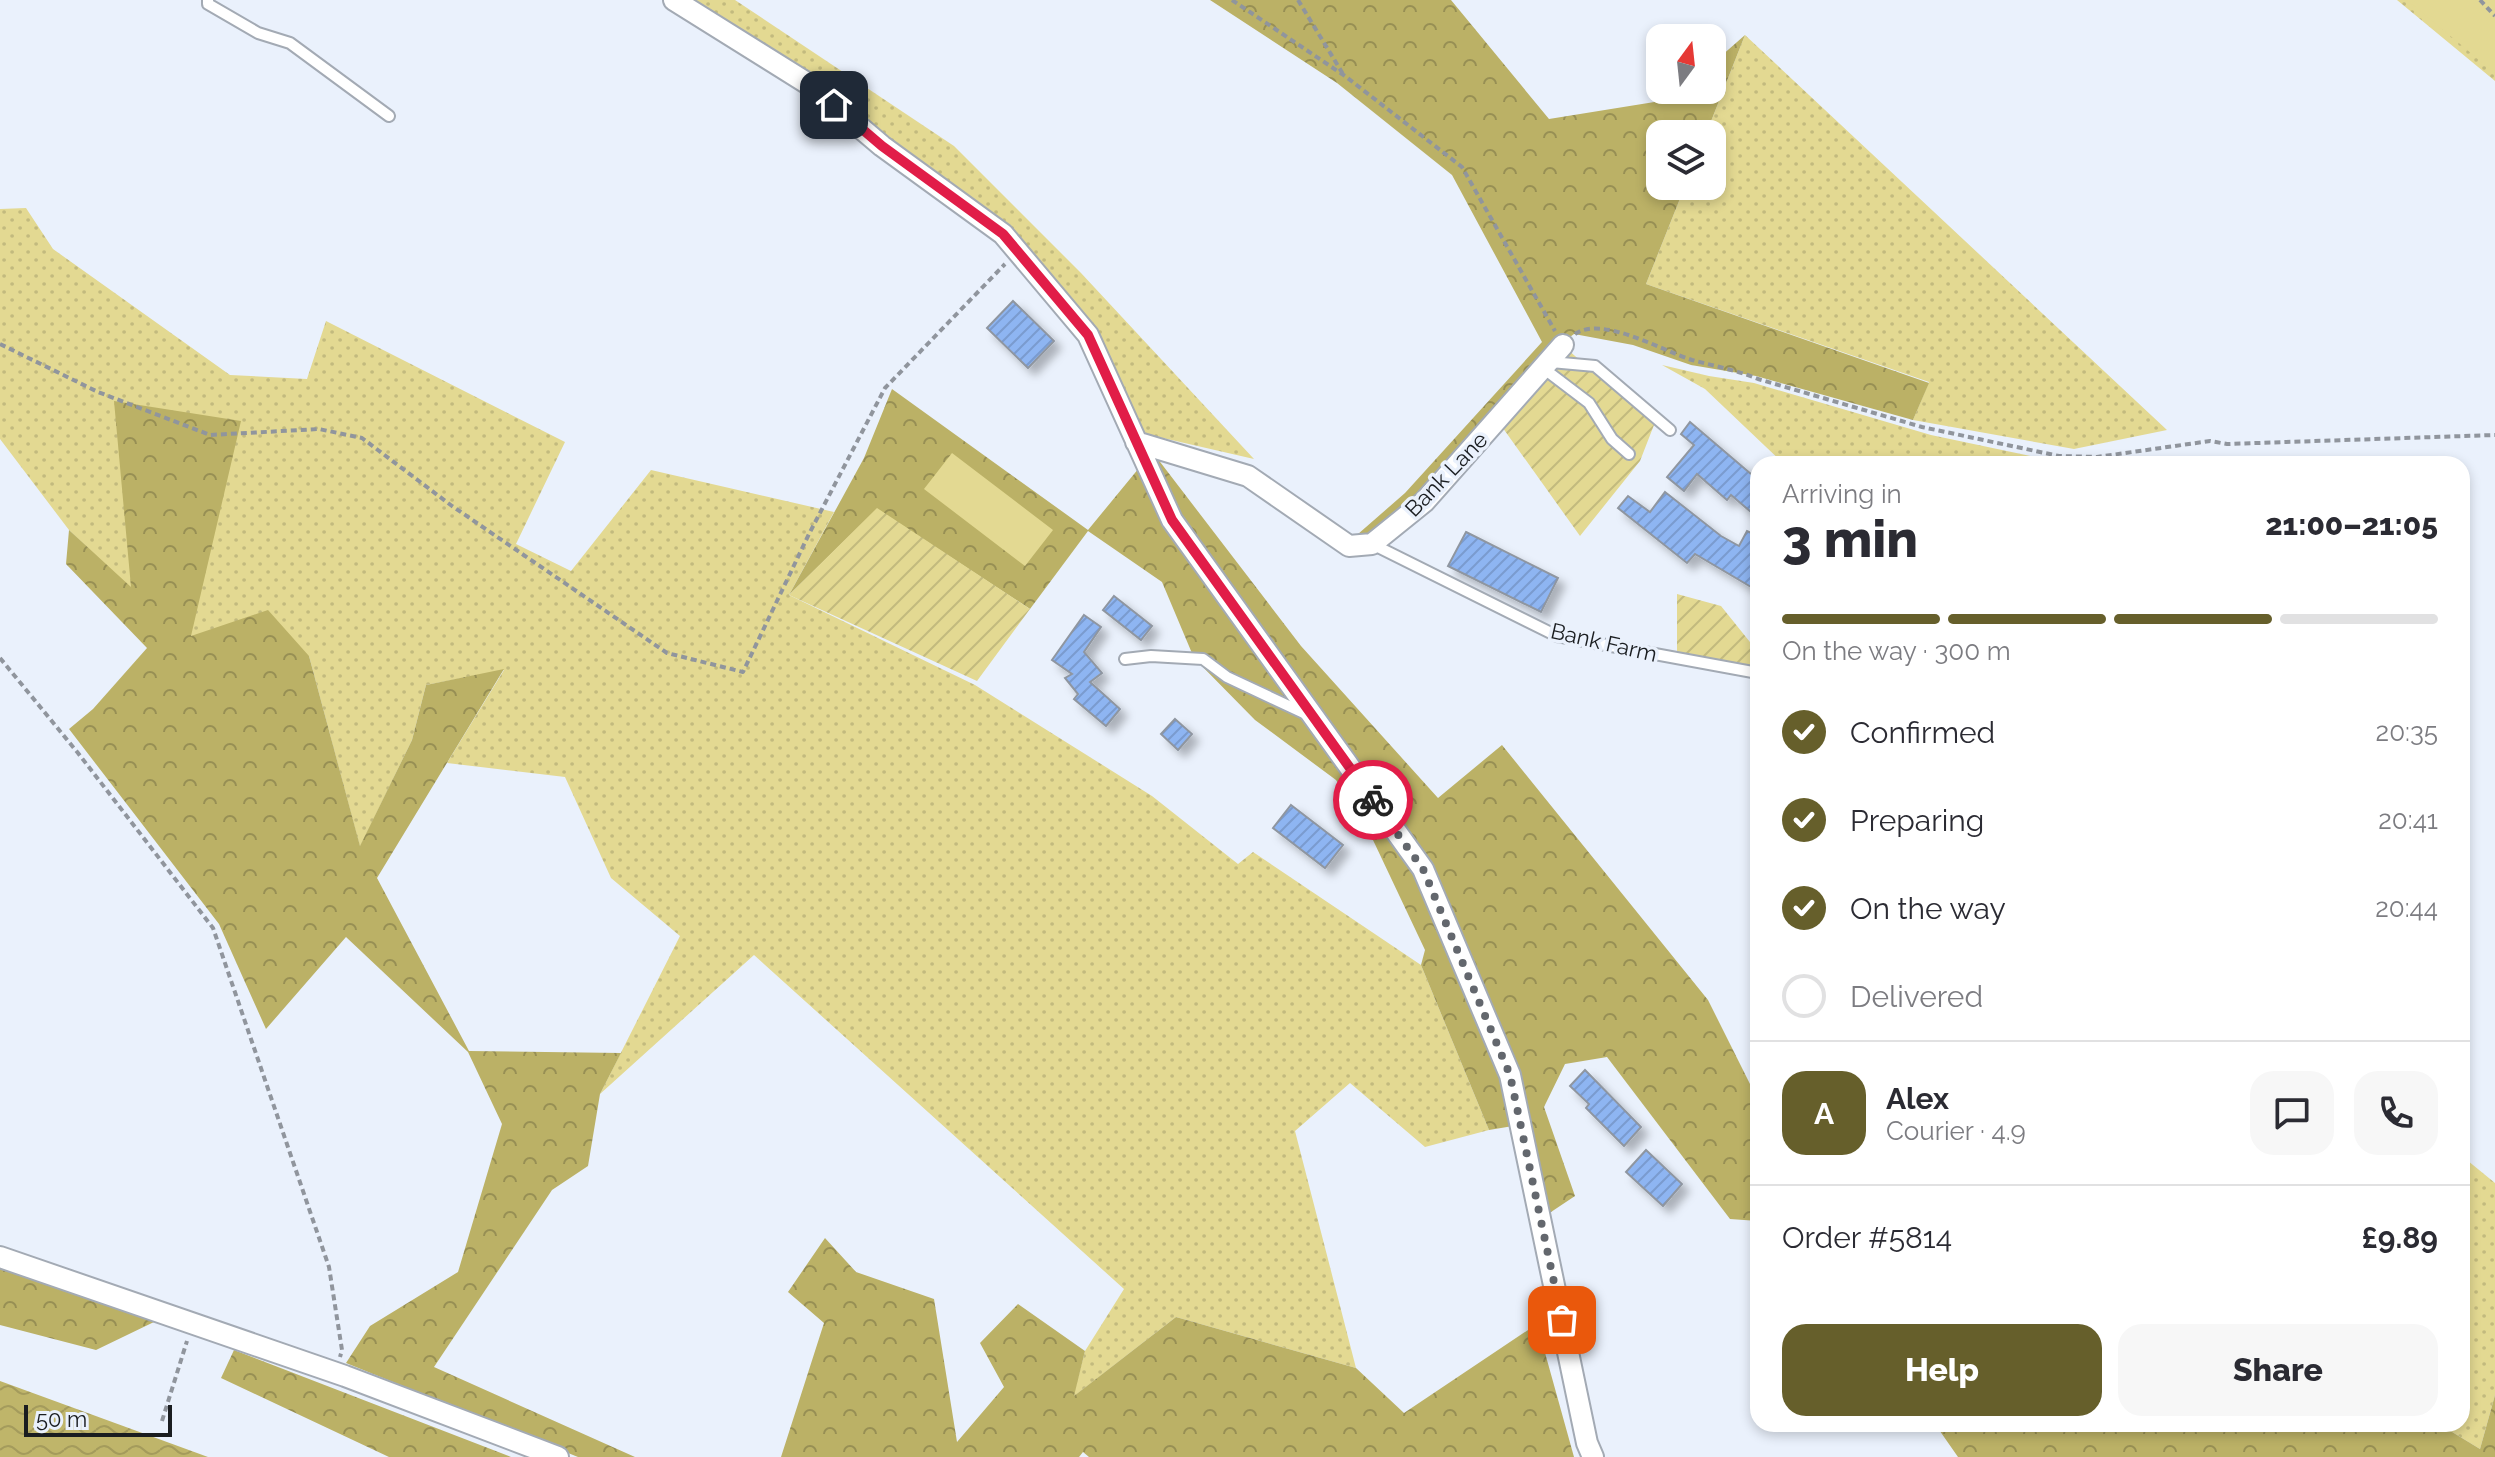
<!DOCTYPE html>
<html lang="en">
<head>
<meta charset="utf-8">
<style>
  body { margin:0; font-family:Raleway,sans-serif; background:#f7f7f7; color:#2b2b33; height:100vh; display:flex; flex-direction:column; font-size:30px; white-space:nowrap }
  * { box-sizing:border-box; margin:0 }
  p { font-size:26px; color:#7c7c81 }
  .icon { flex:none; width:44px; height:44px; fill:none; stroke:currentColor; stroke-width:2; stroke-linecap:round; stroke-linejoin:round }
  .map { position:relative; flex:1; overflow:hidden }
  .drawer { position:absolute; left:1750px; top:456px; width:720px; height:976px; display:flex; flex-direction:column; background:#fff; border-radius:24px; box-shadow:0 4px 12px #0003 }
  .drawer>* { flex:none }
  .needle { width:52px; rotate:15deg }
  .fabs { position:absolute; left:1646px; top:24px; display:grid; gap:16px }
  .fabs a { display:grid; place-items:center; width:80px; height:80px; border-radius:16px; background:#fff; box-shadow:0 4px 12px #0003; font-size:40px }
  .scale { position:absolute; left:24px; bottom:20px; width:148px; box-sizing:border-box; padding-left:8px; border:4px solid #1a1d20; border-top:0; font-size:22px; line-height:28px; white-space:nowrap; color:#1a1d20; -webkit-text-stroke:6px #eaf1fc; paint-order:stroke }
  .pin { position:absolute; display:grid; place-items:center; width:68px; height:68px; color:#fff; margin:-34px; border-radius:16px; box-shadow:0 4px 12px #0006 }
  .courier { position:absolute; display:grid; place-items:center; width:80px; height:80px; margin:-40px; border:6px solid #e11d48; border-radius:50%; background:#fff; color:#222; box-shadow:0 2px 10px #0007 }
  .headline em { font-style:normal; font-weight:800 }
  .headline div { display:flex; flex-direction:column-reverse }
  .headline { display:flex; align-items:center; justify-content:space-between; height:136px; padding:0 32px }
  h1 { font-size:52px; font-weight:800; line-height:60px }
  .bar { display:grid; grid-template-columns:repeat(4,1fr); gap:12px 8px; align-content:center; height:96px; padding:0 32px }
  .bar i { height:10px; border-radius:6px; background:#e1e1e2 }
  .bar .active { background:#665f2b }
  .bar p { grid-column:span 4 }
  .line { display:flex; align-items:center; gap:20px; padding:0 32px; border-top:2px solid #e1e1e2 }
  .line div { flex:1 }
  .round { display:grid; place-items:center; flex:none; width:84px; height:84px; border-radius:24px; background:#f7f7f7 }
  ol { padding:0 32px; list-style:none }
  li { display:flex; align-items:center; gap:24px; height:88px }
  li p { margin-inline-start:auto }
  li .icon { padding:8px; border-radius:50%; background:#665f2b; color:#fff; stroke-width:4 }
  li:last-child { color:#7c7c81 }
  li i { width:44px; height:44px; border:4px solid #e1e1e2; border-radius:50% }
  .button { display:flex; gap:16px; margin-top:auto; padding:16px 32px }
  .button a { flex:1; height:92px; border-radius:24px; background:#665f2b; color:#fff; font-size:32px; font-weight:800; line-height:92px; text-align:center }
  .button a+a { background:#f7f7f7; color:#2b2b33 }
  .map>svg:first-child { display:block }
  .grass { fill:url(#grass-dots) }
  .forest { fill:url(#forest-crowns) }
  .park { fill:#e3d992 }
  .garden { fill:url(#garden-furrows) }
  .water { fill:url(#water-waves) }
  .building { fill:url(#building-hatch); stroke:#8f96a0; stroke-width:2; filter:url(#shadow) }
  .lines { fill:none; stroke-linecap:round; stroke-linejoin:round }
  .lane-casing { stroke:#a3aab4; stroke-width:14 }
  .street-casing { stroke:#a3aab4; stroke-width:24 }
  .path { stroke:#90959d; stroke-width:4; stroke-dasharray:6 4; stroke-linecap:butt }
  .lane { stroke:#fff; stroke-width:10 }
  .street { stroke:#fff; stroke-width:20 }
  .done { stroke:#63676d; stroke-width:8; stroke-dasharray:0 14.4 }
  .route { stroke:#e11d48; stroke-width:10 }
  .labels { text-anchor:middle; stroke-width:7; stroke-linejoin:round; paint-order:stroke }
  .street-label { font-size:22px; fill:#1a1d20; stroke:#eaf1fc }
</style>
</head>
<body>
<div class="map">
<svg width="2495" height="1457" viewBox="0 0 2495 1457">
  <defs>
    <pattern id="grass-dots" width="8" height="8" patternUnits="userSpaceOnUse" patternTransform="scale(2)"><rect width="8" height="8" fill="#e3d992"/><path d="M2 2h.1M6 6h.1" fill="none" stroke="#c2ba7e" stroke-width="1.8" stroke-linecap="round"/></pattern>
    <pattern id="forest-crowns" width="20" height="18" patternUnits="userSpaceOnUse" patternTransform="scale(2)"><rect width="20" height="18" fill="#bbb166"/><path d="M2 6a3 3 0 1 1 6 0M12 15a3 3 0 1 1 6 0" fill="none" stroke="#978f54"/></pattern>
    <pattern id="garden-furrows" width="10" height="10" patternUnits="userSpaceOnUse" patternTransform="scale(2)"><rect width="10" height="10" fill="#e3d992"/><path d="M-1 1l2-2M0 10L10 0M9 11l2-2" fill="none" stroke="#c2ba7e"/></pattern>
    <pattern id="water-waves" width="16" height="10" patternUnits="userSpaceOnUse" patternTransform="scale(2)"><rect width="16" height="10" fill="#bfb56a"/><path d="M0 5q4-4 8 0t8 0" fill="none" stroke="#a49b5c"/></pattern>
    <pattern id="building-hatch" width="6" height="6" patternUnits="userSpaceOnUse" patternTransform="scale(2)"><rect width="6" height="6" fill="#8eb5f2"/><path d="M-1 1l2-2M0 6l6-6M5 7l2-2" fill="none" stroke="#7a9bcf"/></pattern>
    <filter id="shadow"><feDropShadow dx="7" dy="7" stdDeviation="4" flood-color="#0004"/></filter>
  </defs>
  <rect width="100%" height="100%" fill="#eaf1fc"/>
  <path class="grass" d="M694 0H735L954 146 1081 273 1254 459 1141 433 1092 328 1003 234 815 78Z
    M2397 0H2495V81Z
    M1745 35 2167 430 2074 449 1913 420 1929 382 1646 284 1685 186H1712V134H1706Z
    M26 208 53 249 230 375 307 379 326 321 565 442 516 544 571 571 651 470 834 512 789 595 975 685 1152 796 1238 864 1253 852 1421 965 1489 1130 1425 1147 1350 1083 1295 1131 1356 1368 1176 1317 1073 1397 1085 1351 1124 1289 754 955 600 1094 680 936 611 878 565 777 447 763 504 670 426 685 412 740 360 847 309 656 191 636 131 589 69 530 0 439V209Z
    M1662 365 1709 376 1754 383 1931 435 2068 464H1784L1705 389Z
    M2462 1156 2495 1183V1395L2480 1449 2439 1424H2462Z"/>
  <path class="forest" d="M1210 0H1451L1549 119 1673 99 1683 90H1712V64L1745 35 1706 134H1660V186H1685L1646 284 1929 383 1913 420 1756 376 1691 365 1633 345 1574 334 1559 345 1422 499 1373 539 1350 541 1405 493 1542 342 1452 175 1337 83Z
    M892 389 1088 530 1139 468 1418 872 1505 1076 1513 1126 1489 1130 1421 965 1425 950 1364 821 1336 780 1255 720 1194 658 1162 582 1088 531 1030 609 877 509 789 595 864 458Z
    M114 401 241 421 191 636 268 610 309 656 360 846 412 740 426 685 504 669 377 878 469 1051 621 1053 600 1094 588 1166 552 1190 434 1367 635 1457H578L346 1363 370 1326 458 1272 502 1124 468 1052 346 937 266 1029 219 924 69 729 93 709 147 648 66 564 69 530 131 587Z
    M1154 454 1301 646 1438 798 1502 745 1708 1000 1758 1100V1221L1730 1219 1607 1057 1565 1064 1544 1107 1575 1196 1548 1214 1429 865 1178 513Z
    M825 1238 856 1272 934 1299 957 1442 1004 1387 980 1343 1018 1304 1085 1351 1074 1396 1176 1317 1356 1368 1404 1413 1537 1324 1574 1457H1089L1083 1452 1079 1457H781L824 1323 788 1292Z
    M0 1264 154 1322 96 1350 0 1325Z
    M234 1350 511 1457H389L221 1378Z
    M2495 1395V1457H1958L1935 1424H2439L2480 1449Z"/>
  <path class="park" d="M2407 0H2495V73Z
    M952 453 1053 530 1025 566 924 489Z"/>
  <path class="garden" d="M1567 349 1654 425 1640 461 1580 536 1500 424Z
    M877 508 1030 609 977 681 789 595Z
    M1677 594 1721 606 1758 652V669L1677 657Z"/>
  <path class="water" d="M0 1381 208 1457H0Z"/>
  <path class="building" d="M1013 301 1054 341 1028 368 987 328Z
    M1690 422 1758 480V504L1751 512 1731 495 1727 500 1697 474 1684 491 1667 477 1694 445 1681 434Z
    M1665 492 1721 536 1739 546 1747 531 1758 536V591L1695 554 1687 563 1618 508 1628 496 1650 512Z
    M1466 532 1558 578 1541 612 1448 566Z
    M1114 596 1152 626 1141 640 1103 610Z
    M1084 615 1101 627 1084 652 1102 673 1090 682 1120 709 1106 726 1074 699 1078 694 1065 678 1072 674 1052 660Z
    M1175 719 1192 734 1178 750 1161 734Z
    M1291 805 1343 845 1325 868 1273 828Z
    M1585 1070 1641 1127 1624 1146 1586 1108 1589 1104 1570 1086Z
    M1646 1150 1682 1184 1663 1206 1626 1172Z"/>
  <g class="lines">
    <defs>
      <path id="lane" d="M208 0V4L258 33 290 43 389 116
        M1551 362 1595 366 1670 430
        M1543 368 1589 403 1612 439 1629 454
        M1372 544 1557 636 1758 673
        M1125 659 1151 656 1203 659 1227 677 1308 715"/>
      <path id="street" d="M674 0 810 85 882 146 1003 234 1088 335 1172 520 1423 869 1510 1075 1587 1443 1593 1457
        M1136 442 1248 476 1349 546 1372 544 1424 502 1563 345
        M0 1257 345 1376 558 1457"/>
    </defs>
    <use href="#lane" class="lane-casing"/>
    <use href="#street" class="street-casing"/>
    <path class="path" d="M1232 0 1345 76 1462 167 1555 331
      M1298 0 1343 74
      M2480 0 2495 16
      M1575 334C1602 315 1663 351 1692 360 1714 366 1736 370 1758 379L1922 427 2059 456 2097 457 2210 441 2227 444 2495 435
      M0 344 98 392 210 435 319 429 362 438 452 506 667 653 743 672 809 534 885 388 1005 264
      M0 658 78 753 213 928 329 1267 342 1350 340 1357
      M162 1421 187 1341"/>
    <use href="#lane" class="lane"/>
    <use href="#street" class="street"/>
  </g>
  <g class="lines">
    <path class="done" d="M1373 800 1423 869 1510 1075 1562 1320"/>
    <path class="route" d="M834 105 882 146 1003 234 1088 335 1172 520 1373 800"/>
  </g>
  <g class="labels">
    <g class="street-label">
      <text transform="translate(1446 474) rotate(-46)" y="8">Bank Lane</text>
      <text transform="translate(1604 642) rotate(13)" y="8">Bank Farm</text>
    </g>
  </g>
</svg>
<div class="fabs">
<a><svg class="needle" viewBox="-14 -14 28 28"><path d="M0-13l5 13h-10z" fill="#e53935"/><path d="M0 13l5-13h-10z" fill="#7c7c81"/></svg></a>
<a><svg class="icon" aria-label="layers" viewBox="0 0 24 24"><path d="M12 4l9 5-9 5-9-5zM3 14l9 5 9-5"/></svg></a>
</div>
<div class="scale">50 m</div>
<div class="pin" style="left:1562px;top:1320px;background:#ea580c"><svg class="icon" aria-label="bag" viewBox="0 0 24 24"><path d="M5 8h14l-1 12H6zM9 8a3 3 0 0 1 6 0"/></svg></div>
<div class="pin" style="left:834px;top:105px;background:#1f2937"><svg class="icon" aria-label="home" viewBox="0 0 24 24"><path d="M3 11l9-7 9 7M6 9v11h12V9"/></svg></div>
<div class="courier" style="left:1373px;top:800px"><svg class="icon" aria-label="bike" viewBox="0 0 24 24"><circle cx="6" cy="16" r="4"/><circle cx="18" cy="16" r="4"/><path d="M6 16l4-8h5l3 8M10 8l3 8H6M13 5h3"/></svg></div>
<section class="drawer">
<div class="headline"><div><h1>3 min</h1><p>Arriving in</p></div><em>21:00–21:05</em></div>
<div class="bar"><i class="active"></i><i class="active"></i><i class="active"></i><i></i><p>On the way · 300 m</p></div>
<ol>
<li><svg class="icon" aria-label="check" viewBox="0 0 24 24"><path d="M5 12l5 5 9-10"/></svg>Confirmed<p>20:35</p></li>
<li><svg class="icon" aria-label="check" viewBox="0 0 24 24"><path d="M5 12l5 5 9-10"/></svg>Preparing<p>20:41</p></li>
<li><svg class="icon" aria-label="check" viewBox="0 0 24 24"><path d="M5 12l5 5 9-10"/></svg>On the way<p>20:44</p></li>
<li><i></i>Delivered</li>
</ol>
<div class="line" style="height:144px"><b class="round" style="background:#665f2b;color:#fff">A</b><div><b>Alex</b><p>Courier · 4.9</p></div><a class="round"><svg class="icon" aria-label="chat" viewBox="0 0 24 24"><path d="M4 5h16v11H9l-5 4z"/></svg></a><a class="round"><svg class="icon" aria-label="phone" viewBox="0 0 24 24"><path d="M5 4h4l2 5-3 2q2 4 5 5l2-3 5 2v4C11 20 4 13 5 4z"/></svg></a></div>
<div class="line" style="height:104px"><div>Order #5814</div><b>£9.89</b></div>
<div class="button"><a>Help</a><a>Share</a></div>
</section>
</div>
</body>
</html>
